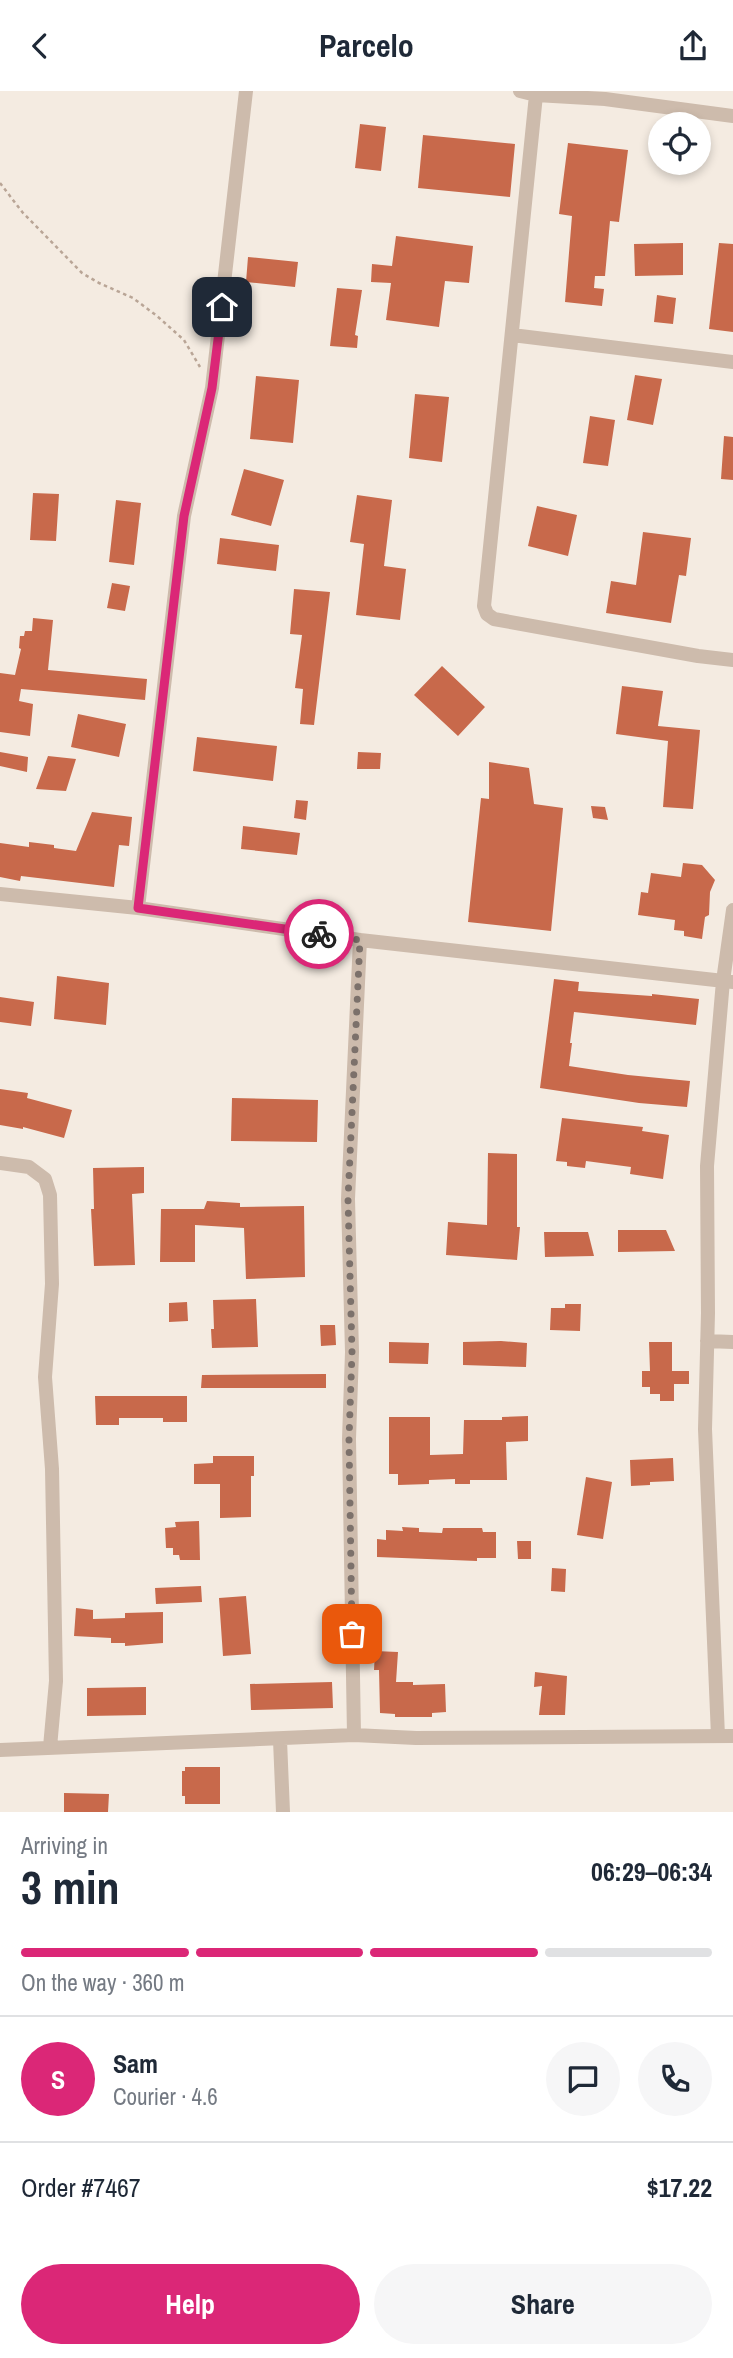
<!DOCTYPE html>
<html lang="en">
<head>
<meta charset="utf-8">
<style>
  body { margin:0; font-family:"Archivo Narrow",sans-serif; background:#f6f6f7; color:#1f2937; height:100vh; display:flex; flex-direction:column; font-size:26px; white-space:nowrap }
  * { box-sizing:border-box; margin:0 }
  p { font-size:23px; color:#747a83 }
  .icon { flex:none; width:38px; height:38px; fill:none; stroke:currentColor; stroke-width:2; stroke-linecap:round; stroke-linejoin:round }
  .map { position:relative; height:1721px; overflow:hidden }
  .side { display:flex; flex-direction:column; background:#fff; flex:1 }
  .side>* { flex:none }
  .fabs { position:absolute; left:648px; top:21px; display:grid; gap:14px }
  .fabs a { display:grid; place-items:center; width:63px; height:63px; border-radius:50%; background:#fff; box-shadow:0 4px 10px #0003; font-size:35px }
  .pin { position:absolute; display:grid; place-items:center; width:60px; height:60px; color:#fff; margin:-30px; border-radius:14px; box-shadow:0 4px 10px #0006 }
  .courier { position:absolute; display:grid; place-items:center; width:70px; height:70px; margin:-35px; border:5px solid #db2777; border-radius:50%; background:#fff; color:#222; box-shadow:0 2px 9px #0007 }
  .headline em { font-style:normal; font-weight:800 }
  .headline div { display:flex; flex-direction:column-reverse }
  .headline { display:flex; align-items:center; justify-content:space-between; height:119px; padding:0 21px }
  h1 { font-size:46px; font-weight:800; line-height:52px }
  .bar { display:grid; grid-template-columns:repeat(4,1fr); gap:10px 7px; align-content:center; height:84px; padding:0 21px }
  .bar i { height:9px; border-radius:5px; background:#e0e1e3 }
  .bar .selected { background:#db2777 }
  .bar p { grid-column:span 4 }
  .line { display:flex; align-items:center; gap:18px; padding:0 21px; border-top:2px solid #e0e1e3 }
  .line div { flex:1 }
  .round { display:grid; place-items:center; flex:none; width:74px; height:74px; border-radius:37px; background:#f6f6f7 }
  .primary-button { display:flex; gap:14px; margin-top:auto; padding:14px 21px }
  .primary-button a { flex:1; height:80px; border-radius:42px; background:#db2777; color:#fff; font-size:28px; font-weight:800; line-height:80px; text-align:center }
  .primary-button a+a { background:#f6f6f7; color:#1f2937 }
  header { display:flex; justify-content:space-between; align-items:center; height:91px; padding:0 21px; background:#fff; font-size:32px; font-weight:800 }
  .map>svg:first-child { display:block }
  .building { fill:#c8694b }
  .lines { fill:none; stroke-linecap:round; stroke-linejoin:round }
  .path { stroke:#b9a596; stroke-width:2.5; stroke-dasharray:3.5 3.5; stroke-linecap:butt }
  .minor { stroke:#cdbbac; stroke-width:14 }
  .done { stroke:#7c716b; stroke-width:7; stroke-dasharray:0 12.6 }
  .route { stroke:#db2777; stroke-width:9 }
</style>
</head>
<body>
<header><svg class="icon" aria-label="back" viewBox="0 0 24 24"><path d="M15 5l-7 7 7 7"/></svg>Parcelo<svg class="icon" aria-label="share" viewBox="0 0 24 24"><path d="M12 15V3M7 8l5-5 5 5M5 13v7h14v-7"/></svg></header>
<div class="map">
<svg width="733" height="1721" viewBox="0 0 733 1721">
  <rect width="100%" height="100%" fill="#f4ebe1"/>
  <path class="building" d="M360 33 386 36 381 80 355 77Z
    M423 44 515 53 510 106 418 97Z
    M568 52 628 59 619 131 610 130 605 185H595L594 197 604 198 602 215 565 211 572 125 559 123Z
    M396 145 473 155 469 192 445 190 439 236 386 229 391 192 371 191 372 173 392 175Z
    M683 152V184L635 185 634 153Z
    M719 152 733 153V241L709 238Z
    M248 166 298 171 295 196 246 191Z
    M337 197 362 199 355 244 358 245 357 257 330 255Z
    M657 204 676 207 673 233 654 231Z
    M635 284 662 288 653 334 627 329Z
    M256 285 299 289 293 352 250 348Z
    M415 303 449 306 442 371 409 367Z
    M590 325 615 329 608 375 583 372Z
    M724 345 733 346V389L721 388Z
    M244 378 284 389 271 435 231 424Z
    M33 402 59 403 56 450 30 449Z
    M357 404 392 409 384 475 406 478 400 529 356 524 364 453 350 451Z
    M116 409 141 412 134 474 109 471Z
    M537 415 577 424 568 465 528 455Z
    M643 441 691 447 686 485 679 484 671 532 606 522 611 490 636 494Z
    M220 447 279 454 276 480 217 473Z
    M112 492 130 495 125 520 107 517Z
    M294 498 330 501 314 634 300 633 303 598 295 597 302 544 290 543Z
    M33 527 53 529 48 579 147 588 145 609 21 598 19 610 33 613 30 645 0 641V582L15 584 21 558 19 557 20 545H24L25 540H32Z
    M442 575 485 616 458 645 414 604Z
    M622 595 663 600 658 635 700 639 693 718 663 716 668 650 616 643Z
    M78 623 126 633 119 666 71 656Z
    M197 646 277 655 273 690 193 680Z
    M0 661 28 666 27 681 0 675Z
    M358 661 381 662 380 678H357Z
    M48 665 76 668 66 700 36 698Z
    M489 671 529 677 534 713 563 717 551 840 468 831 481 707 489 708Z
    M296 709 308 710 306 729 294 727Z
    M591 715 605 716 608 729 593 727Z
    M92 721 132 726 129 755 119 754 114 796 21 785 20 790 0 786V752L29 756V751L54 754V757L76 760Z
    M243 735 300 742 297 764 241 758Z
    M683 772 702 774 715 789 710 801 709 824 705 826 702 848 684 845V840L674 839 675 829 638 824 641 801 648 802 651 782 681 786Z
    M57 885 109 892 106 934 54 928Z
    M554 888 579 891 578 900 652 905V903L699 908 696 934 574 921 570 952H572L569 975 628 984 690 990 687 1016 639 1012 540 997Z
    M0 906 34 911 31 935 0 931Z
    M0 998 28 1002 27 1007 72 1019 64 1047 23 1036V1038L0 1034Z
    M232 1007 318 1009 317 1051 231 1050Z
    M562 1027 643 1036 642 1040 669 1044 663 1088 630 1083 631 1076 586 1070 585 1077 567 1075V1071L556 1070Z
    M488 1062 517 1063V1136H520L517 1169 446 1164 448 1131 487 1134Z
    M144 1076V1102L132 1103 135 1174 94 1175 91 1118H94L93 1077Z
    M207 1110 240 1112V1116L304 1115 305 1186 246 1188 244 1137 195 1134V1171H160L161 1118H204Z
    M618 1139H666L675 1160 618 1161Z
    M544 1141H588L594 1165 545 1166Z
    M256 1208 258 1256 212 1257 211 1238H214L213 1209Z
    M187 1211 188 1230 169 1231V1212Z
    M565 1213H581L580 1240 550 1239 551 1217H565Z
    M320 1234H335L336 1254 321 1255Z
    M501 1250 527 1252 526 1276 463 1274V1251Z
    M389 1251 429 1252 428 1273 389 1272Z
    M649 1251H672V1280H689V1293H674V1310H660V1303H650V1296H642V1280H650Z
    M326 1283V1297H201L202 1284Z
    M95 1305H187V1331H163V1327H119V1334H96Z
    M528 1325V1350L506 1351 507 1389H470V1393H455V1388L429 1389V1393L398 1394V1383H389V1326H430V1364L463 1363 464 1329H502V1326Z
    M213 1365H254V1385H251V1426L220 1427V1393H194V1373L213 1372Z
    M673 1367 674 1390 650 1391V1394L631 1395 630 1369Z
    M586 1386 612 1391 603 1448 577 1444Z
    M199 1430 200 1469H180L179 1464H173V1457H166L165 1437 176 1436 175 1431Z
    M402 1436 419 1437V1441L442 1442 443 1437H482L483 1441H496V1467H477V1470L377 1466V1448L386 1449V1439L403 1440Z
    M517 1450H531V1468H518Z
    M552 1477 566 1478 565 1501 551 1500Z
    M201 1495 202 1511 156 1513 155 1497Z
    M246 1505 251 1563 223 1565 219 1507Z
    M76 1517 93 1519V1528L125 1527V1522L163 1521V1552L125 1555V1552H111V1547L74 1545Z
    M375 1560 398 1561 396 1591H413V1594L445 1593 446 1621 432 1622V1626H395V1623L380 1622 379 1579H374Z
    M535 1581 567 1585 565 1624H539L542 1595 534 1596Z
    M332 1591 333 1617 251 1619 250 1593Z
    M146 1596V1624L87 1625V1597Z
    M185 1676H220V1713H185V1705H182V1680H185Z
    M64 1702 109 1703 108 1721H64Z"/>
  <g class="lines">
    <path class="path" d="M0 92 23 122 82 182 99 192 133 207 157 225 184 249 200 276"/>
    <path class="minor" d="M520 0 536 4 605 8 733 25
      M536 4 484 515 487 523 494 528 698 565 733 569
      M512 244 733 271
      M0 803 138 817 360 849 348 1108 352 1261 349 1348 354 1644
      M138 817 184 425 212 297 246 0
      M360 849 733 891
      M0 1072 29 1076 45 1088 50 1104 52 1193 45 1286 52 1378 56 1590 50 1656
      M707 1250 733 1251
      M718 1645 705 1338 708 1222 707 1075 723 890 733 819
      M280 1649 283 1721
      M0 1659 354 1644 416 1647 733 1645"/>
  </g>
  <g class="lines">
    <path class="done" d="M319 843 360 849 348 1108 352 1261 349 1348 352 1543"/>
    <path class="route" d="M222 216 212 297 184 425 138 817 319 843"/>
  </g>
</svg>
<div class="fabs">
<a><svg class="icon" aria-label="locate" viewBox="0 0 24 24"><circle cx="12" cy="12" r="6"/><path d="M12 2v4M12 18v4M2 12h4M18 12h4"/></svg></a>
</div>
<div class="pin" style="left:352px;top:1543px;background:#ea580c"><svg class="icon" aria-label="bag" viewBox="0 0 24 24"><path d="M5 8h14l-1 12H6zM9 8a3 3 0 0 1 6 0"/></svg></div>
<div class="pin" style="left:222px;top:216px;background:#1f2937"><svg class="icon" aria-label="home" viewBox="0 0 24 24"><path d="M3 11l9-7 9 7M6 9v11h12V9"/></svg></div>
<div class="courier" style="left:319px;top:843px"><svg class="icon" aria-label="bike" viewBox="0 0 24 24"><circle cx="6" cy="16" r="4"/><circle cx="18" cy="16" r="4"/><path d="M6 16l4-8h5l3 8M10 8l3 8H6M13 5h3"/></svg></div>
</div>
<section class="side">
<div class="headline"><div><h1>3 min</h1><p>Arriving in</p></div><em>06:29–06:34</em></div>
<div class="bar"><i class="selected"></i><i class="selected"></i><i class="selected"></i><i></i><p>On the way · 360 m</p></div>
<div class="line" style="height:126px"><b class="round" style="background:#db2777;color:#fff">S</b><div><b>Sam</b><p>Courier · 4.6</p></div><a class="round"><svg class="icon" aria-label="chat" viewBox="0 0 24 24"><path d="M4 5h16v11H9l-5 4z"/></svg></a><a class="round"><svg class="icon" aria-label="phone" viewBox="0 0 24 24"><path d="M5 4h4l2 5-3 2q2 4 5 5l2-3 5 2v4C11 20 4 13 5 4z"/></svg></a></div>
<div class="line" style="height:91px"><div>Order #7467</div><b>$17.22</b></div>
<div class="primary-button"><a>Help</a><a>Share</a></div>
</section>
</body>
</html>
